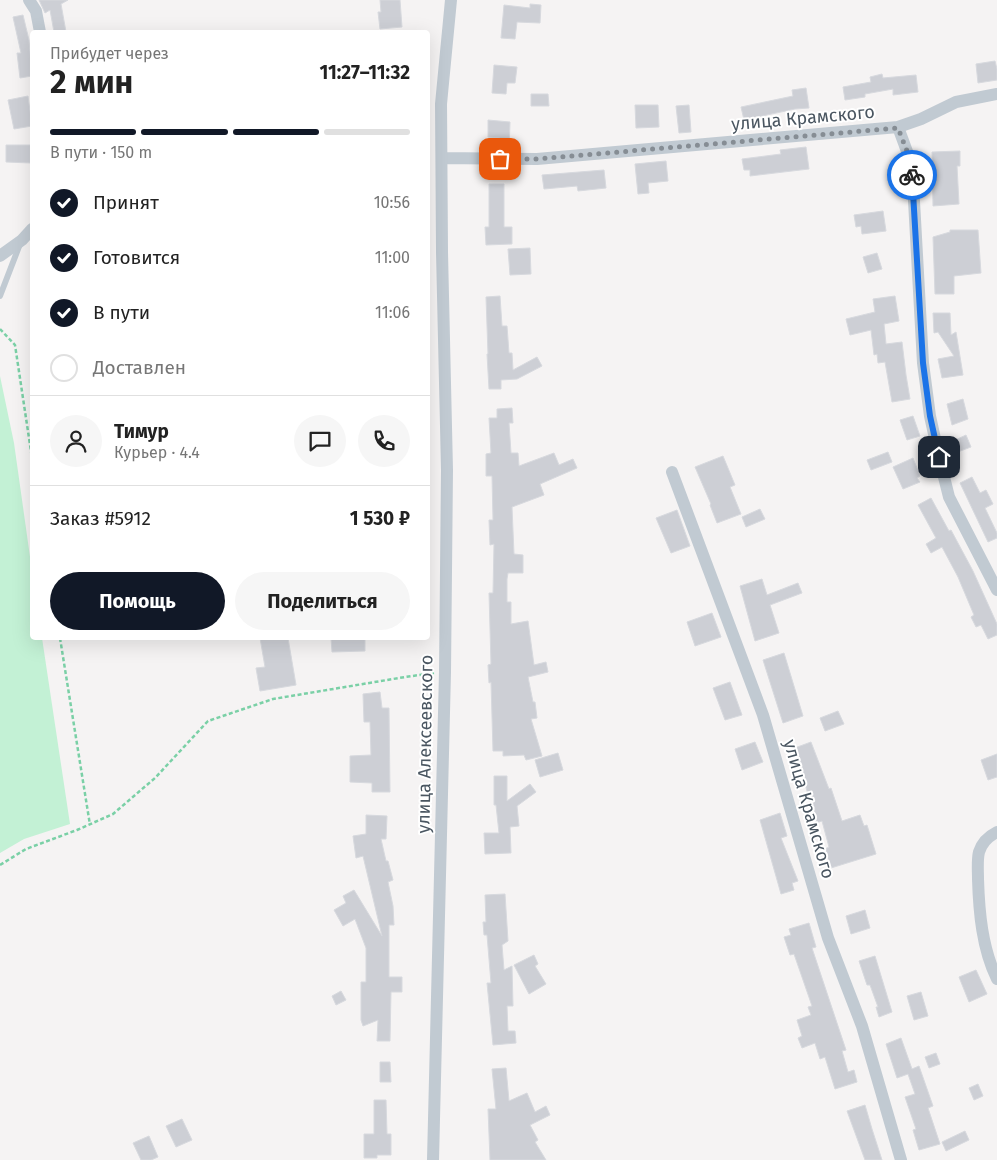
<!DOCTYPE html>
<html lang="ru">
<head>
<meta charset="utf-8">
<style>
  body { margin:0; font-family:"Fira Sans",sans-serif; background:#f6f6f6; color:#222; height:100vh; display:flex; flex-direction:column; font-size:19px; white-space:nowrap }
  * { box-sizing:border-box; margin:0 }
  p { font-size:16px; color:#767676 }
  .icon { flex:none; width:28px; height:28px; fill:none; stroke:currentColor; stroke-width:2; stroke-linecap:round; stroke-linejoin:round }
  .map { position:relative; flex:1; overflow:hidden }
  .details { position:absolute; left:30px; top:30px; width:400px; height:610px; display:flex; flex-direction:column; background:#fff; border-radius:5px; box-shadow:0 5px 20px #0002 }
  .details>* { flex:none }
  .pin { position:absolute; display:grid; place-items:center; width:42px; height:42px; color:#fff; margin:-21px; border-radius:10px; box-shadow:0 2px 8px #0006 }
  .courier { position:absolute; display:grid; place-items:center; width:50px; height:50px; margin:-25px; border:4px solid #1a73e8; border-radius:50%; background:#fff; color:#222; box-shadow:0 1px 6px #0007 }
  .summary em { font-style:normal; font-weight:700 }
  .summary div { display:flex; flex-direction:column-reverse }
  .summary { display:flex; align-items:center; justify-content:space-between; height:85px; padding:0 20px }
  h1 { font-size:32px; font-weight:700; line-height:38px }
  .bar { display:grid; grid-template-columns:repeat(4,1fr); gap:8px 5px; align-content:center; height:60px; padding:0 20px }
  .bar i { height:6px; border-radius:4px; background:#e0e0e0 }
  .bar .on { background:#111827 }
  .bar p { grid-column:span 4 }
  .line { display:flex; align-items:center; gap:12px; padding:0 20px; border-top:1px solid #e0e0e0 }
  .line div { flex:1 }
  .round { display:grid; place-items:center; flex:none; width:52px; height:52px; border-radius:26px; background:#f6f6f6 }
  ol { padding:0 20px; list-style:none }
  li { display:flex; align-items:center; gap:15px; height:55px }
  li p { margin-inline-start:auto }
  li .icon { padding:5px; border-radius:50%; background:#111827; color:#fff; stroke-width:4 }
  li:last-child { color:#767676 }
  li i { width:28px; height:28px; border:2px solid #e0e0e0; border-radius:50% }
  .primary-button { display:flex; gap:10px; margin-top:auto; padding:10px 20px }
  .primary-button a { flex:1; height:58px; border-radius:30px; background:#111827; color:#fff; font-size:20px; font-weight:700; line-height:58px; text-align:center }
  .primary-button a+a { background:#f6f6f6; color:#222 }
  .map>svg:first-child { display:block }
  .green { fill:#c3f1d5 }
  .building { fill:#cdcfd5; stroke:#d7d9de }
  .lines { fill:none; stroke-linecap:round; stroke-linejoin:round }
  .path { stroke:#7ad0a6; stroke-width:2.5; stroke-dasharray:4 2.5; stroke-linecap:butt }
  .lane { stroke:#c1cad2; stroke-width:6 }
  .street { stroke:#c1cad2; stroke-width:12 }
  .done { stroke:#868d94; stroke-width:5; stroke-dasharray:0 9 }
  .route { stroke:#1a73e8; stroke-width:6 }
  .labels { text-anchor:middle; stroke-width:4; stroke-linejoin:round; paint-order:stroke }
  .street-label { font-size:18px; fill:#4a5661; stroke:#fff }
</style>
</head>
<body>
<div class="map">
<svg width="997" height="1160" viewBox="0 0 997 1160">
  <rect width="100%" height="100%" fill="#f5f3f3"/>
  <path class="green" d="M0 376 14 443 32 571V638H42L70 824 24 839 0 853Z"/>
  <path class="building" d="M39 0H68L61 4 66 32H54L50 10 45 13Z
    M380 0H400L402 27 380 29 378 12H381Z
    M530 4 541 5 540 23 517 22 515 39 501 38 504 5 530 8Z
    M23 15 29 40 32 76 20 78 17 53H21L13 17Z
    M995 61 997 69V80L978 83 976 64Z
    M494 65 517 67 515 83H507L506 94 492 93Z
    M882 74 883 78 916 75 918 92 893 95V89L865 94V97L845 100 843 87 871 82 870 77Z
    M806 88 809 108 795 109 744 120 741 107 793 96 792 90Z
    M531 94H548L549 106H531Z
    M28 96 32 126 14 129 8 100Z
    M635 105H658L659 127 636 128Z
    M689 105 691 132 679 133 676 106Z
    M488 120 510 122 509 151 499 150 500 138 488 137Z
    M6 145H31V163L6 162Z
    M806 147 809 169 750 176V170H744L742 159 781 154 780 150Z
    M960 151V166H957L959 204 933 206 932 152Z
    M666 161 668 181 648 183 649 193 638 194 635 164Z
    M604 170 606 188 578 191 577 186 544 189 542 175Z
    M489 184H504V227H512V244L486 245 485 227H489Z
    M883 211 886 231 862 234 861 226 856 227 854 215Z
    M950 230H978L981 273 954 276V294H935L933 237 950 232Z
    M530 248 531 274 510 275 508 249Z
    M877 253 882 269 868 273 863 257Z
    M500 296 502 326H507L509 353H512L513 370 537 357 542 366 517 379 501 380V389H489L487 354H488L486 297Z
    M895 296 899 321 884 324 886 344 902 342 906 375 910 399 892 402 885 362 878 363 877 354 874 355 871 330 850 335 846 319 875 312 873 299Z
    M933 313H950L951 335 956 332 963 375 942 378 938 359 954 356 938 332 934 333Z
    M963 399 968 419 952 425 947 404Z
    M512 408 513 423H509L511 453H518L519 466 554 453 559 465 573 459 577 468 540 484 544 495 512 507 514 554 523 555V573H508L507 579V602H511V624L528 621 534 665 546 662 548 672 528 677 533 702H535L537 718 531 719 542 756 526 760 524 755 503 756V751H493L491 682 489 683 488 665 491 664 489 593H493L494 544 490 545 489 520H493L492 476H486V454L491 453 489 418H497V409Z
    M913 416 920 436 907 440 900 420Z
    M966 435 971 447 955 453 951 442Z
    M888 452 892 462 871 470 867 460Z
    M723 456 735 485 730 487 741 514 717 523 710 505 711 504 695 467Z
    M913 458 920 476 917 478 920 482 903 489 893 467Z
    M972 477 980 493 986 490 993 504 985 508 997 533V538L988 542 960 483Z
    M931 498 949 531 951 530 973 571 997 624V635L988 639 981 625 976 627 971 617 974 615 958 577 942 547 931 553 926 544 936 538 918 505Z
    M760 509 765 519 746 527 742 517Z
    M677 510 690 546 671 553 656 518Z
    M762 579 767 595 798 583 802 593 770 605 779 633 755 641 740 586Z
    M712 613 721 637 695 646 687 622Z
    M260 638H288L296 685 260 691 256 668 265 667Z
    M331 638H365V651L332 652Z
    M784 653 803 716 783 723 763 660Z
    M730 682 742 715 725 720 713 688Z
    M380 692 382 708H389L390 792H372V783L350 782V756L371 755 370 722H364L363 694Z
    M838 711 844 724 825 731 820 718Z
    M755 742 763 762 742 770 735 749Z
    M811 742 829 789 831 788 842 821 860 815 864 826 867 825 876 854 831 868 825 849 829 847 822 821 816 823 805 784 792 749Z
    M558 753 563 770 540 777 535 760Z
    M997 754V777L988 780 981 760Z
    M494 776H507V801L530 784 536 792 517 806 519 826 510 827 511 853 485 854 484 833H499L496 805H494Z
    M780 813 787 836 781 838 798 881 792 883 794 890 781 894 760 820Z
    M366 815 387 816 386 839H381L386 861H388L393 880 388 882 393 906 394 925H389V977H402V992H391L390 1041H377L378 1020 363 1026 361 1020V982H366V948L355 919 343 926 334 910 346 903 343 896 354 890 382 936 363 856 356 858 353 836 366 834Z
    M505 894 508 941 502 945 504 970 512 966 513 1006H507L508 1031H515L516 1043 493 1045 487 983H491L487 935H484L483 922H486L485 895Z
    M865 910 870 928 851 934 846 916Z
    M809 923 816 947 812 948 846 1050 842 1051 848 1072 854 1070 857 1082 835 1089 825 1057 820 1059 815 1043 802 1048 798 1038 802 1036 797 1020 811 1015 808 1007 812 1006 794 954 790 955 784 937 791 935 789 929Z
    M534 955 538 964 535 966 546 984 529 994 514 965Z
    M875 956 892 1012 879 1017 876 1007H878L870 985H867L859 961Z
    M976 970 987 994 969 1002 959 977Z
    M341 991 346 1000 336 1005 332 996Z
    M921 992 928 1016 914 1020 907 996Z
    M901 1038 912 1069 919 1066 933 1106 928 1108 940 1144 919 1150 913 1130 916 1129 905 1097 915 1094 908 1074 897 1078 886 1044Z
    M936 1053 940 1064 929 1068 925 1057Z
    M380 1062H390L391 1082H380Z
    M506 1068 509 1101 527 1093 535 1112 546 1106 550 1115 530 1125 538 1140 535 1142 546 1160H490L488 1109H496L492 1069Z
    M978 1084 983 1096 974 1100 969 1088Z
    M374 1100H386L387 1134H391V1155H377V1158H364V1134H374Z
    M865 1105 872 1129 882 1160H865L847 1111Z
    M182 1119 192 1140 176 1147 166 1126Z
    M965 1131 969 1140 946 1151 942 1142Z
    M149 1136 158 1157 151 1160H141L133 1143Z"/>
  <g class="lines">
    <path class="path" d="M0 329 15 345 32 458
      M60 638 90 825
      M0 865 26 849 77 830 113 814 155 778 208 721 273 699 405 677 434 673"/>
    <path class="lane" d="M0 296 20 244"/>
    <path class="street" d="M29 0 36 11 40 32
      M898 127 921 119 956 102 997 94
      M442 158 537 159 898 127 912 165 923 363 930 416 939 457 949 497 997 590
      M0 256 22 240 32 229
      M672 472 763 715 828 938 862 1026 901 1160
      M997 832C989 836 982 842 979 852 977 860 978 870 978 879 979 912 982 948 997 979
      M433 1160 445 672 447 470 442 252 441 104 451 0"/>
  </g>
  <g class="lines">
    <path class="done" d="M500 159H537L898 128 912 164V175"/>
    <path class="route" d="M912 175 923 363 930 416 939 457"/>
  </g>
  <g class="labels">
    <g class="street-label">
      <text transform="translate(803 118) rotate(-5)" y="6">улица Крамского</text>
      <text transform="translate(425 744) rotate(-89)" y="6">улица Алексеевского</text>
      <text transform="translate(809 809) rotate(74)" y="6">улица Крамского</text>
    </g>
  </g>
</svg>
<div class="pin" style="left:500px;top:159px;background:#ea580c"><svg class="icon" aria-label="bag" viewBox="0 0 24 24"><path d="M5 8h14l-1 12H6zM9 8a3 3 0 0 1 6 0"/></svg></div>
<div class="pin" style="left:939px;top:457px;background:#1f2937"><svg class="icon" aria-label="home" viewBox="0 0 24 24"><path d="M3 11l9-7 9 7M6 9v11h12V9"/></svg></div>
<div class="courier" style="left:912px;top:175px"><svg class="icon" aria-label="bike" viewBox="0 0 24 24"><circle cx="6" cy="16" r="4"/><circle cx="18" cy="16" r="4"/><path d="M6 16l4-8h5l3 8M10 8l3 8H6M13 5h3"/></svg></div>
<section class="details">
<div class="summary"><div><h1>2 мин</h1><p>Прибудет через</p></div><em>11:27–11:32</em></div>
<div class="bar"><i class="on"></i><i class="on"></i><i class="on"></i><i></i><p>В пути · 150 m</p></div>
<ol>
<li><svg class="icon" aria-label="check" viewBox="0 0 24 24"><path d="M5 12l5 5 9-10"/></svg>Принят<p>10:56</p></li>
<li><svg class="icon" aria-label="check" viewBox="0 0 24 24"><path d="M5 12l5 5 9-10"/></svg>Готовится<p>11:00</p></li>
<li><svg class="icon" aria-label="check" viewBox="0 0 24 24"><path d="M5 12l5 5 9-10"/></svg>В пути<p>11:06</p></li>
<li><i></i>Доставлен</li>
</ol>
<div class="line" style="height:90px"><a class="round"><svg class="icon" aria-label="person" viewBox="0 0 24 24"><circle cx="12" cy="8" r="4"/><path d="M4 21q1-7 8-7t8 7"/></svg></a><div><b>Тимур</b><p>Курьер · 4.4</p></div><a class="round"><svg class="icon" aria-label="chat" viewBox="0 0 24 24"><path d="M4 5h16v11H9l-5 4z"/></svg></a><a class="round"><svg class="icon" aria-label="phone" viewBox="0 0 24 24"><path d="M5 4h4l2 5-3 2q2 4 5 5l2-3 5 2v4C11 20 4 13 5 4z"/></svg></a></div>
<div class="line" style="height:65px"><div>Заказ #5912</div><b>1 530 ₽</b></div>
<div class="primary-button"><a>Помощь</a><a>Поделиться</a></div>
</section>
</div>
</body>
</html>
